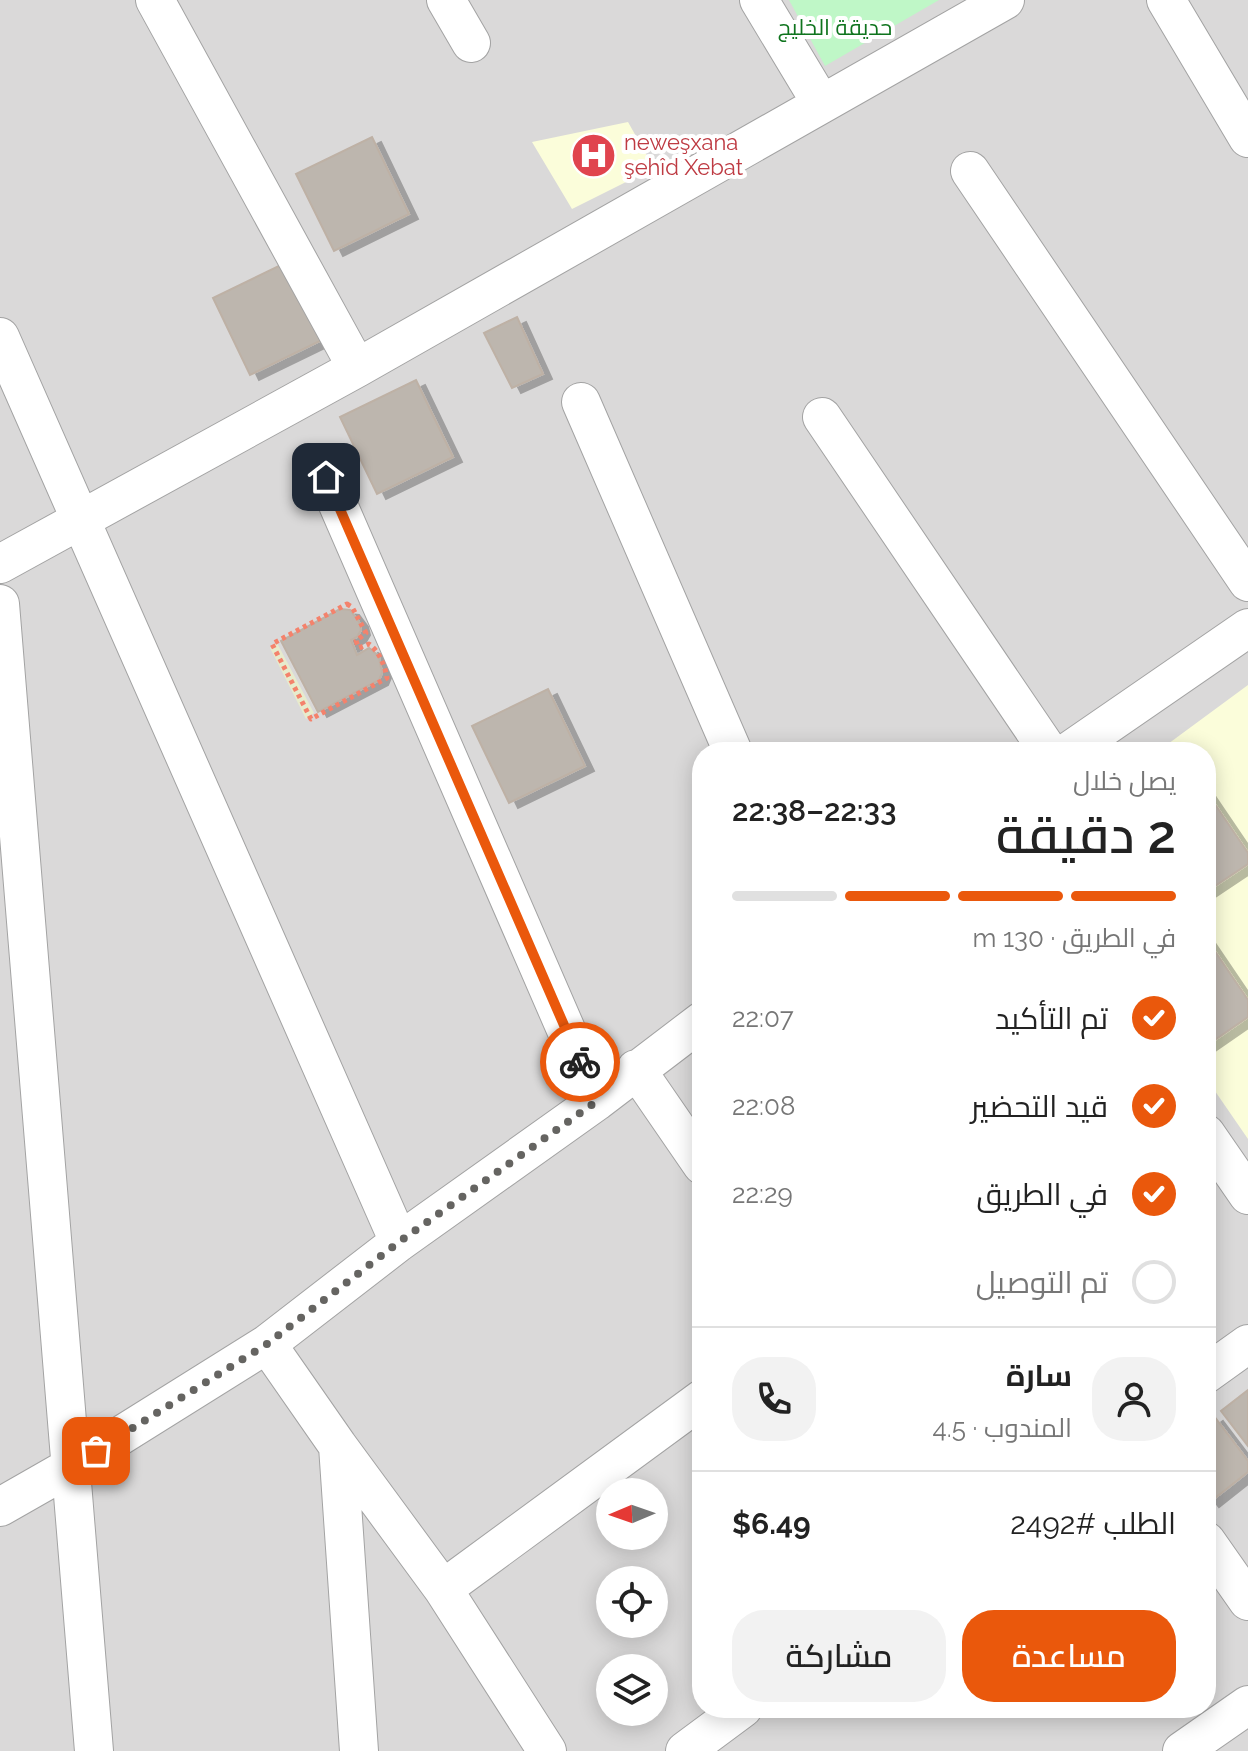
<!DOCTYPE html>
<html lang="ar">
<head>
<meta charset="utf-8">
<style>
  body { margin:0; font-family:Raleway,Cairo,sans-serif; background:#f2f2f2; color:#222; direction:rtl; height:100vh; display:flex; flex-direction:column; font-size:30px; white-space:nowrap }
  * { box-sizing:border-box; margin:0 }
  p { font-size:26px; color:#767676 }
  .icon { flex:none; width:44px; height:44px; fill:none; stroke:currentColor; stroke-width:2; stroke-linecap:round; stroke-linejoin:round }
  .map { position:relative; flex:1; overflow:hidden; direction:ltr }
  .panel { position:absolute; left:692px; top:742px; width:524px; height:976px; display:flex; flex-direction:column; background:#fff; border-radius:32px; box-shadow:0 4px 20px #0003; direction:rtl }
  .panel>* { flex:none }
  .needle { width:52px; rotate:268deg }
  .tools { position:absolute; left:596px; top:1478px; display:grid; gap:16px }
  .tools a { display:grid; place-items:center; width:72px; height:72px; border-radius:50%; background:#fff; box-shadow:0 4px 20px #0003; font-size:40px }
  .pin { position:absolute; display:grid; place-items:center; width:68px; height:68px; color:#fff; margin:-34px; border-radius:16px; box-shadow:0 4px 12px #0006 }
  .courier { position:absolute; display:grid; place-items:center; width:80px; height:80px; margin:-40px; border:6px solid #ea580c; border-radius:50%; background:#fff; color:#222; box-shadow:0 2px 10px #0007 }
  .summary em { font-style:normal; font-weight:600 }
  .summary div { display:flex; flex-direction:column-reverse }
  .summary { display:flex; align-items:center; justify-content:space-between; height:136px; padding:0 40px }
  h1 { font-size:52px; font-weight:600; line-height:60px }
  .bar { display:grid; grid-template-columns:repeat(4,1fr); gap:12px 8px; align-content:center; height:96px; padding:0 40px }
  .bar i { height:10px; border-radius:6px; background:#e0e0e0 }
  .bar .on { background:#ea580c }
  .bar p { grid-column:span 4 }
  .line { display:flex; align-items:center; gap:20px; padding:0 40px; border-top:2px solid #e0e0e0 }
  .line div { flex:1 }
  .round { display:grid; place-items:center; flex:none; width:84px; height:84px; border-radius:32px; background:#f2f2f2 }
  ol { padding:0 40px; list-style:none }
  li { display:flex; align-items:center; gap:24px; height:88px }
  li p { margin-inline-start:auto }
  li .icon { padding:8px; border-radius:50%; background:#ea580c; color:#fff; stroke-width:4 }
  li:last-child { color:#767676 }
  li i { width:44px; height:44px; border:4px solid #e0e0e0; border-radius:50% }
  .button { display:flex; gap:16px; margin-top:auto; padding:16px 40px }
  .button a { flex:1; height:92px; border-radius:32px; background:#ea580c; color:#fff; font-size:32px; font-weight:600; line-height:92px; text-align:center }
  .button a+a { background:#f2f2f2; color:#222 }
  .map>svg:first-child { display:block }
  .residential { fill:#dad9d9; fill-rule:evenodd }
  .education { fill:#fbfdda }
  .farmland { fill:#e7ebcd }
  .park { fill:#bff7c7 }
  .building { fill:#bdb6ae; stroke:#beb1a5; stroke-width:2; filter:url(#shadow) }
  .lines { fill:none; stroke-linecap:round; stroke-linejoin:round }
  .minor-casing { stroke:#a3a3a3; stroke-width:40 }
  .path { stroke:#f4826c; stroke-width:5; stroke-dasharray:4 4; stroke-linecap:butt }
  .minor { stroke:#fff; stroke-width:38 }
  .done { stroke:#656461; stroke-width:8; stroke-dasharray:0 14.4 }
  .route { stroke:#ea580c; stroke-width:10 }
  .labels { text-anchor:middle; stroke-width:8; stroke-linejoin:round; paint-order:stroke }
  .park-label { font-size:22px; fill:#0f741e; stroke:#fff }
  .health-label { font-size:22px; fill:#be3a42; stroke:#fff; text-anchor:start }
</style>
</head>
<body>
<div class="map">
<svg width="1248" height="1751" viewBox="0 0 1248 1751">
  <defs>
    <filter id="shadow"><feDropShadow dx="9" dy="5" stdDeviation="0" flood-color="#0004"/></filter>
  </defs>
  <rect width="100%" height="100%" fill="#edeae1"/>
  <path class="residential" d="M0 0H1248V1751H0ZM702 752H1206V1708H702ZM610 1492H654V1536H610ZM610 1580H654V1624H610ZM610 1668H654V1712H610Z"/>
  <path class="education" d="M628 122 654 168 572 209 532 142Z
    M1248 685V1139L1206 1078V752H1157Z"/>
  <path class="farmland" d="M277 643 314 713 306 719 270 648Z"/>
  <path class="park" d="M789 0H939L825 66Z"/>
  <path class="building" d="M372 137 409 214 334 251 296 174Z
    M289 261 326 338 250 375 213 298Z
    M517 317 543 374 512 388 484 333Z
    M416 380 453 457 377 494 340 417Z
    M340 609 350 610 359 622 361 630 357 637 351 640 357 655 369 648 373 651 379 657 382 673 379 680 318 712 281 641Z
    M548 689 585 766 509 803 472 726Z
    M1208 794 1248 853V864L1206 892Z
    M1206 938 1248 1000V1017L1206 1046Z
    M1248 1390V1446L1221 1411Z
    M1214 1416 1248 1461V1472L1210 1502 1206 1497V1422Z"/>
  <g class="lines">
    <defs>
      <path id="minor" d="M155 0 357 368
        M446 0 471 43
        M759 0 821 103
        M1166 0 1248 138
        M970 171 1248 582
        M0 337 399 1242
        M581 402 733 752
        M822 417 1049 752
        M326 477 597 1101
        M0 564 357 368 1005 0
        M0 604 94 1751
        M1068 752 1248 628
        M636 1069 702 1165
        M1206 1134 1248 1195
        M267 1344 338 1446 443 1589 547 1751
        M1206 1374 1248 1344
        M338 1446 359 1751
        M0 1507 72 1466 267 1344 399 1242 597 1101 702 1021
        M1206 1541 1248 1601
        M443 1589 702 1399
        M685 1751 743 1708
        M1182 1751 1248 1705"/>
    </defs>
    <use href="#minor" class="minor-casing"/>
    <path class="path" d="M347 604 352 607 366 633 356 641 359 648 369 644C379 651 385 666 387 678L311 719 272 644Z"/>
    <use href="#minor" class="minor"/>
  </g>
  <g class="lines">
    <path class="done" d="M96 1451 267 1344 399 1242 597 1101 580 1062"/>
    <path class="route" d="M326 477 580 1062"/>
  </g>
  <defs>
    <symbol id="hospital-disc" viewBox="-11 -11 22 22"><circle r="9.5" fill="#e0444e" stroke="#fff"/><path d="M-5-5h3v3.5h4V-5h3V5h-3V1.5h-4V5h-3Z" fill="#fff"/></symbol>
  </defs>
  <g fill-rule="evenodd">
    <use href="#hospital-disc" x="568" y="130" width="51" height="51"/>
  </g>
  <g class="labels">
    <g class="park-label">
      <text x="835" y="35">حديقة الخليج</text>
    </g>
    <g class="health-label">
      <text x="624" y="150">neweşxana<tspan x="624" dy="25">şehîd Xebat</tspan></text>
    </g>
  </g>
</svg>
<div class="tools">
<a><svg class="needle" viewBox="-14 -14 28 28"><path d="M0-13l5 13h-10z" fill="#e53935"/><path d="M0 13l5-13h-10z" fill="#767676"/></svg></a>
<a><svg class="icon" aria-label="locate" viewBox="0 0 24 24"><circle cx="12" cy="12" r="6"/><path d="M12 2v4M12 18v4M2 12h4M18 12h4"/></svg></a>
<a><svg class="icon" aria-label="layers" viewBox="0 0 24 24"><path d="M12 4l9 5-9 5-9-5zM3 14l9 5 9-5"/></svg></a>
</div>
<div class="pin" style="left:96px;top:1451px;background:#ea580c"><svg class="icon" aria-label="bag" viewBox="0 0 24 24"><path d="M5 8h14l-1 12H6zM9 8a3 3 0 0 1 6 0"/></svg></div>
<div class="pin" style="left:326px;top:477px;background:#1f2937"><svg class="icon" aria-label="home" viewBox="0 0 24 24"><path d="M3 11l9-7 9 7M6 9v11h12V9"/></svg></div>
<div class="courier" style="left:580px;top:1062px"><svg class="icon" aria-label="bike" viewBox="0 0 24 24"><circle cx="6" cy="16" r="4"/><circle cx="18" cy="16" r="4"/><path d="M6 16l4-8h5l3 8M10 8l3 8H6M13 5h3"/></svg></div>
<section class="panel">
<div class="summary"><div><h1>2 دقيقة</h1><p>يصل خلال</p></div><em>22:33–22:38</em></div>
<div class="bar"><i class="on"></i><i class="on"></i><i class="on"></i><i></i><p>في الطريق · 130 m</p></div>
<ol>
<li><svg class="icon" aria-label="check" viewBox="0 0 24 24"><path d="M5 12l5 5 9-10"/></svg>تم التأكيد<p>22:07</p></li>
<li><svg class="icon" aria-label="check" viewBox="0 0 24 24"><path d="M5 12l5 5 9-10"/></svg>قيد التحضير<p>22:08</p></li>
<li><svg class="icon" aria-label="check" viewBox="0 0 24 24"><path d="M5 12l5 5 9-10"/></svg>في الطريق<p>22:29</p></li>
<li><i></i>تم التوصيل</li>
</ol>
<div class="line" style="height:144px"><a class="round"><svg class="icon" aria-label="person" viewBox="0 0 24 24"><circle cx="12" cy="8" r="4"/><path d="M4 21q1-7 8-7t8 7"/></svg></a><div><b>سارة</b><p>المندوب · 4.5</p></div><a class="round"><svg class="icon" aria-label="phone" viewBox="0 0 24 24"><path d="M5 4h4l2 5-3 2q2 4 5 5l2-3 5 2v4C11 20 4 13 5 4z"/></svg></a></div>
<div class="line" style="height:104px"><div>الطلب #2492</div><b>$6.49</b></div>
<div class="button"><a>مساعدة</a><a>مشاركة</a></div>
</section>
</div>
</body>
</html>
